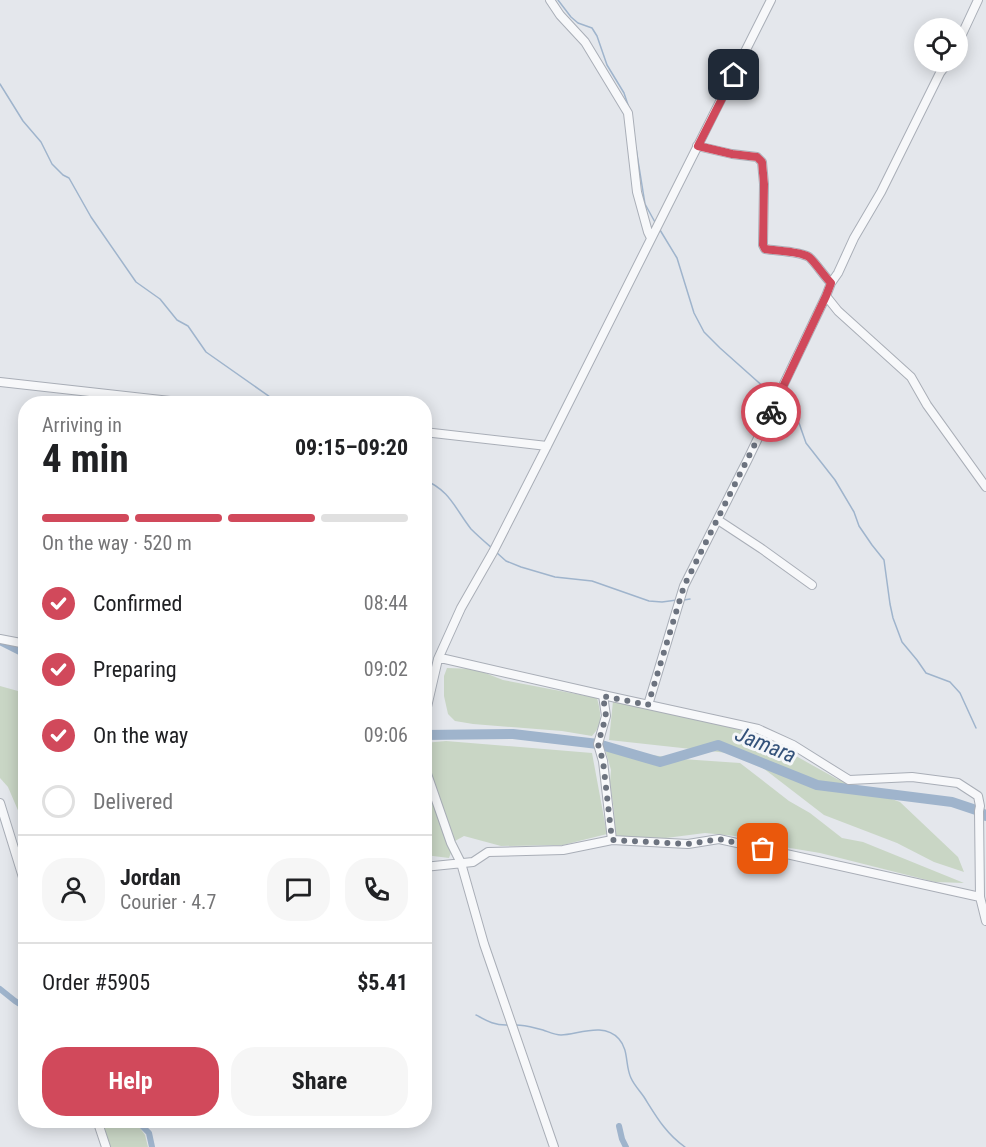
<!DOCTYPE html>
<html lang="en">
<head>
<meta charset="utf-8">
<style>
  body { margin:0; font-family:"Roboto Condensed",sans-serif; background:#f6f6f6; color:#202124; height:100vh; display:flex; flex-direction:column; font-size:22px; white-space:nowrap }
  * { box-sizing:border-box; margin:0 }
  p { font-size:20px; color:#757577 }
  .icon { flex:none; width:33px; height:33px; fill:none; stroke:currentColor; stroke-width:2; stroke-linecap:round; stroke-linejoin:round }
  .map { position:relative; flex:1; overflow:hidden }
  .side { position:absolute; left:18px; top:396px; width:414px; height:732px; display:flex; flex-direction:column; background:#fff; border-radius:24px; box-shadow:0 3px 15px #0003 }
  .side>* { flex:none }
  .controls { position:absolute; left:914px; top:18px; display:grid; gap:12px }
  .controls a { display:grid; place-items:center; width:54px; height:54px; border-radius:50%; background:#fff; box-shadow:0 3px 15px #0003; font-size:30px }
  .pin { position:absolute; display:grid; place-items:center; width:51px; height:51px; color:#fff; margin:-26px; border-radius:12px; box-shadow:0 3px 9px #0006 }
  .courier { position:absolute; display:grid; place-items:center; width:60px; height:60px; margin:-30px; border:4px solid #d1495b; border-radius:50%; background:#fff; color:#222; box-shadow:0 2px 8px #0007 }
  .head em { font-style:normal; font-weight:700 }
  .head div { display:flex; flex-direction:column-reverse }
  .head { display:flex; align-items:center; justify-content:space-between; height:102px; padding:0 24px }
  h1 { font-size:39px; font-weight:700; line-height:45px }
  .bar { display:grid; grid-template-columns:repeat(4,1fr); gap:9px 6px; align-content:center; height:72px; padding:0 24px }
  .bar i { height:8px; border-radius:4px; background:#e0e0e0 }
  .bar .on { background:#d1495b }
  .bar p { grid-column:span 4 }
  .line { display:flex; align-items:center; gap:15px; padding:0 24px; border-top:2px solid #e0e0e0 }
  .line div { flex:1 }
  .round { display:grid; place-items:center; flex:none; width:63px; height:63px; border-radius:24px; background:#f6f6f6 }
  ol { padding:0 24px; list-style:none }
  li { display:flex; align-items:center; gap:18px; height:66px }
  li p { margin-inline-start:auto }
  li .icon { padding:6px; border-radius:50%; background:#d1495b; color:#fff; stroke-width:4 }
  li:last-child { color:#757577 }
  li i { width:33px; height:33px; border:3px solid #e0e0e0; border-radius:50% }
  .action { display:flex; gap:12px; margin-top:auto; padding:12px 24px }
  .action a { flex:1; height:69px; border-radius:24px; background:#d1495b; color:#fff; font-size:24px; font-weight:700; line-height:69px; text-align:center }
  .action a+a { background:#f6f6f6; color:#202124 }
  .map>svg:first-child { display:block }
  .green { fill:#c9d6c5 }
  .lines { fill:none; stroke-linecap:round; stroke-linejoin:round }
  .stream { stroke:#9fb4cc; stroke-width:1.5 }
  .canal { stroke:#9fb4cc; stroke-width:6 }
  .river { stroke:#9fb4cc; stroke-width:10 }
  .minor-casing { stroke:#a9aeb7; stroke-width:10 }
  .minor { stroke:#f7f8fa; stroke-width:8 }
  .done { stroke:#6c737f; stroke-width:6; stroke-dasharray:0 10.8 }
  .route { stroke:#d1495b; stroke-width:8 }
  .labels { text-anchor:middle; stroke-width:6; stroke-linejoin:round; paint-order:stroke }
  .water-label { font-size:22px; font-style:italic; fill:#34527a; stroke:#f4f6f9 }
</style>
</head>
<body>
<div class="map">
<svg width="986" height="1147" viewBox="0 0 986 1147">
  <rect width="100%" height="100%" fill="#e4e7ec"/>
  <path class="green" d="M447 668 475 669 503 680 597 698C601 713 603 724 592 736L562 731 473 724 455 721 448 714 444 696V676Z
    M0 686 25 693V845L23 822 8 787 0 778Z
    M613 701 730 727 762 737 837 779 900 802 958 857 964 872 934 862 897 843 824 815 746 755 609 740Z
    M446 741 592 753 607 834 563 845 501 846 464 836 455 841 449 858 425 855 424 743Z
    M605 749 682 759 740 763 789 801 810 813 842 838 863 842 964 883 935 882 820 853 772 845 735 836 705 833 666 838 626 837 615 835 614 811 610 782 611 770Z
    M102 1121H135L145 1135 148 1147H110Z"/>
  <g class="lines">
    <path class="stream" d="M558 0 571 17 578 23 592 28 597 36 607 65 624 93 630 111
      M0 84 23 121 41 142 52 164 63 175 69 178 91 217 136 282 160 299 177 320 188 326 206 352 280 404
      M636 148 645 204 656 224
      M660 230 677 258 694 313 704 332 720 348 775 397
      M779 401 788 409 799 423 806 443 835 480 854 512 859 526 872 545 884 560 890 604 893 618 902 642 917 660 926 673 950 682 960 693 976 728
      M424 480C449 489 456 510 471 529 478 536 485 542 493 549
      M496 552 506 561 521 567 555 577 592 581 649 601 662 602 677 600
      M684 600 690 599
      M476 1015C487 1021 496 1026 509 1025
      M516 1025C526 1025 534 1028 543 1030 549 1032 555 1035 561 1035 579 1034 604 1022 619 1039 629 1050 625 1066 631 1078 634 1085 640 1091 644 1097 656 1116 666 1134 685 1147"/>
    <path class="canal" d="M0 989 15 1001 26 1008
      M136 1120 149 1133 152 1147
      M619 1126 622 1139 626 1147"/>
    <path class="river" d="M0 640 26 653
      M424 735 513 734 598 744 660 762 718 745 817 785 952 802 979 811 986 816"/>
    <defs>
      <path id="minor" d="M550 0 560 15 585 42 628 113 637 192 648 232 651 238
        M771 0 547 446 493 552 461 608 438 659H445L603 695 758 729 793 745 849 780 912 777 958 783 978 796 980 806 979 811 980 897 986 921
        M957 45 978 0
        M697 146 732 154 757 157 762 162 764 184 763 245 765 249C777 251 799 251 809 257 815 262 824 276 831 283
        M826 296 838 311 911 377 927 405 986 487
        M0 382 197 404
        M424 432 547 446
        M718 520 762 549 812 585
        M0 639 26 644
        M603 695 606 716 598 744 603 761 612 840
        M648 705 684 586 748 459 826 296 831 283 838 273 854 238 881 192 940 73 948 62
        M424 720 438 659
        M424 755 426 771 451 843 461 863 484 944 554 1147
        M0 803 26 887
        M424 867 473 862 488 852 563 850 612 840 688 844 719 839 980 897
        M97 1120 106 1147"/>
    </defs>
    <use href="#minor" class="minor-casing"/>
    <use href="#minor" class="minor"/>
  </g>
  <g class="lines">
    <path class="done" d="M763 849 719 839 688 844 612 840 603 761 598 744 606 716 603 696 648 705 684 586 771 412"/>
    <path class="route" d="M734 75 698 146 732 154 757 157 762 162 764 184 763 245 765 249C776 251 800 251 809 257 815 262 824 276 831 283L826 296 771 412"/>
  </g>
  <g class="labels">
    <g class="water-label">
      <text transform="translate(766 744) rotate(22)" y="8">Jamara</text>
    </g>
  </g>
</svg>
<div class="controls">
<a><svg class="icon" aria-label="locate" viewBox="0 0 24 24"><circle cx="12" cy="12" r="6"/><path d="M12 2v4M12 18v4M2 12h4M18 12h4"/></svg></a>
</div>
<div class="pin" style="left:763px;top:849px;background:#ea580c"><svg class="icon" aria-label="bag" viewBox="0 0 24 24"><path d="M5 8h14l-1 12H6zM9 8a3 3 0 0 1 6 0"/></svg></div>
<div class="pin" style="left:734px;top:75px;background:#1f2937"><svg class="icon" aria-label="home" viewBox="0 0 24 24"><path d="M3 11l9-7 9 7M6 9v11h12V9"/></svg></div>
<div class="courier" style="left:771px;top:412px"><svg class="icon" aria-label="bike" viewBox="0 0 24 24"><circle cx="6" cy="16" r="4"/><circle cx="18" cy="16" r="4"/><path d="M6 16l4-8h5l3 8M10 8l3 8H6M13 5h3"/></svg></div>
<section class="side">
<div class="head"><div><h1>4 min</h1><p>Arriving in</p></div><em>09:15–09:20</em></div>
<div class="bar"><i class="on"></i><i class="on"></i><i class="on"></i><i></i><p>On the way · 520 m</p></div>
<ol>
<li><svg class="icon" aria-label="check" viewBox="0 0 24 24"><path d="M5 12l5 5 9-10"/></svg>Confirmed<p>08:44</p></li>
<li><svg class="icon" aria-label="check" viewBox="0 0 24 24"><path d="M5 12l5 5 9-10"/></svg>Preparing<p>09:02</p></li>
<li><svg class="icon" aria-label="check" viewBox="0 0 24 24"><path d="M5 12l5 5 9-10"/></svg>On the way<p>09:06</p></li>
<li><i></i>Delivered</li>
</ol>
<div class="line" style="height:108px"><a class="round"><svg class="icon" aria-label="person" viewBox="0 0 24 24"><circle cx="12" cy="8" r="4"/><path d="M4 21q1-7 8-7t8 7"/></svg></a><div><b>Jordan</b><p>Courier · 4.7</p></div><a class="round"><svg class="icon" aria-label="chat" viewBox="0 0 24 24"><path d="M4 5h16v11H9l-5 4z"/></svg></a><a class="round"><svg class="icon" aria-label="phone" viewBox="0 0 24 24"><path d="M5 4h4l2 5-3 2q2 4 5 5l2-3 5 2v4C11 20 4 13 5 4z"/></svg></a></div>
<div class="line" style="height:78px"><div>Order #5905</div><b>$5.41</b></div>
<div class="action"><a>Help</a><a>Share</a></div>
</section>
</div>
</body>
</html>
